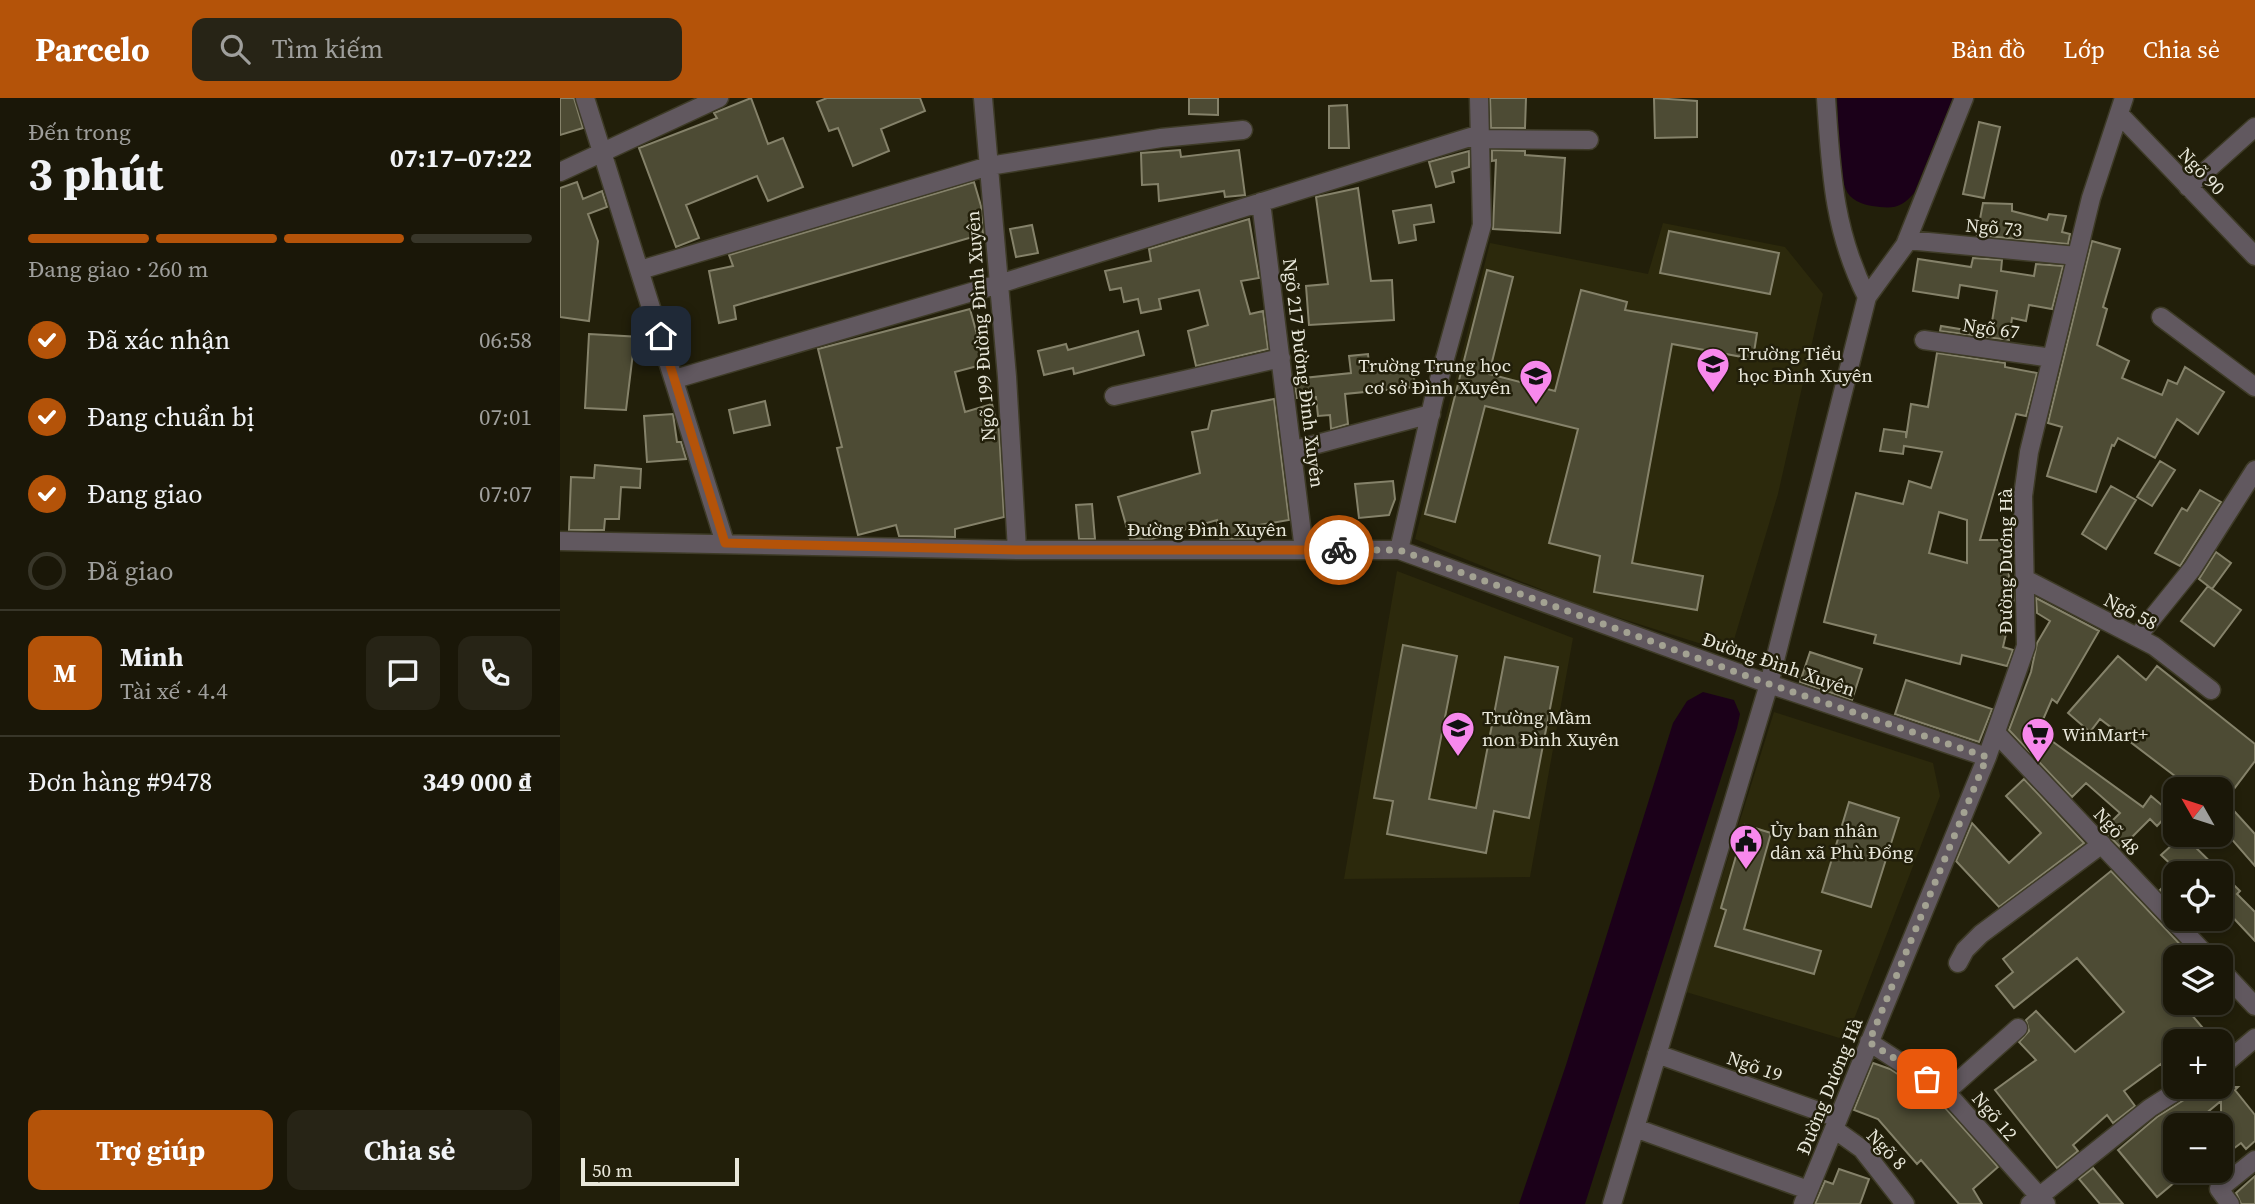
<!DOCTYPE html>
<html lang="vi">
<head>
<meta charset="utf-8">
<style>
  body { margin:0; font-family:"Source Serif 4",serif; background:#272416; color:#f1f3f6; height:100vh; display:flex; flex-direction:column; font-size:26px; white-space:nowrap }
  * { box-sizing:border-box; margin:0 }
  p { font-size:23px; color:#9f9f9c }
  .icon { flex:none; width:38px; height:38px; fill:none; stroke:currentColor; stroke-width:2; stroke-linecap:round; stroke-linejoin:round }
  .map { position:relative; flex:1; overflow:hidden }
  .panel { display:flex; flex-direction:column; background:#1a1708; width:560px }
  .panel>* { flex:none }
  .needle { width:46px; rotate:309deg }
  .controls { position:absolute; left:1603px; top:679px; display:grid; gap:14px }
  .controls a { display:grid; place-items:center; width:70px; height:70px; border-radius:14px; background:#1a1708; box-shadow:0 4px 10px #0003,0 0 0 2px #383629; font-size:35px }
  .scale { position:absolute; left:21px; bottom:18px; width:158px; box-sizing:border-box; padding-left:7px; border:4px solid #e9e8db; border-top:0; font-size:19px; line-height:24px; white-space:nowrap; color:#e9e8db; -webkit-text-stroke:5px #221f0a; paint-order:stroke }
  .pin { position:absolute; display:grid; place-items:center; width:60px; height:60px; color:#fff; margin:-30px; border-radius:14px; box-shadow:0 4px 10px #0006 }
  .courier { position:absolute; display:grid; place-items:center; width:70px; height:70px; margin:-35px; border:5px solid #b45309; border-radius:50%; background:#fff; color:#222; box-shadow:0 2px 9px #0007 }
  .summary em { font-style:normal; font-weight:700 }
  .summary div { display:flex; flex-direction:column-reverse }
  .summary { display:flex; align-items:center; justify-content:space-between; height:119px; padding:0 28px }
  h1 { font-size:46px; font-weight:700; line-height:52px }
  .bar { display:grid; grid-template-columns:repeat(4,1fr); gap:10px 7px; align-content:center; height:84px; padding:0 28px }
  .bar i { height:9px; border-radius:5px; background:#383629 }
  .bar .current { background:#b45309 }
  .bar p { grid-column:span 4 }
  .line { display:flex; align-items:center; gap:18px; padding:0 28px; border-top:2px solid #383629 }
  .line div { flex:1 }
  .round { display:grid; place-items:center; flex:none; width:74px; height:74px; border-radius:14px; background:#272416 }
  ol { padding:0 28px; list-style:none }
  li { display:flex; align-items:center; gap:21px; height:77px }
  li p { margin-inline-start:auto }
  li .icon { padding:7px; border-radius:50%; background:#b45309; color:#fff; stroke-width:4 }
  li:last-child { color:#9f9f9c }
  li i { width:38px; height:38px; border:4px solid #383629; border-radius:50% }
  .primary-button { display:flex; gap:14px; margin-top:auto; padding:14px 28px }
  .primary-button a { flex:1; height:80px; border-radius:14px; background:#b45309; color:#fff; font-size:28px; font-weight:700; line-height:80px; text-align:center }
  .primary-button a+a { background:#272416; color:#f1f3f6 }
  header { display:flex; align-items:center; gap:42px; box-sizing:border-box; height:98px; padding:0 35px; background:#b45309; color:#fff }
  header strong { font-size:33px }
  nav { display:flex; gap:38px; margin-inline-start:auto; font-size:24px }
  .search { width:490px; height:63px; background:#272416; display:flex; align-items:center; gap:18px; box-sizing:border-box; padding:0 24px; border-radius:14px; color:#9f9f9c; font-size:26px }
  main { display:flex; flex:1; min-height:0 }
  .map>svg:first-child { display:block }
  .built { fill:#2c290c }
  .water { fill:#1b0019 }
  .building { fill:#4d4b34; stroke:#85826a; stroke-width:2; fill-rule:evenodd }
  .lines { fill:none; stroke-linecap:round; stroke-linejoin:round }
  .minor-casing { stroke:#3e3b27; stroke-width:21 }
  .minor { stroke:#61585f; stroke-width:18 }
  .done { stroke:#a3a292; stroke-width:7; stroke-dasharray:0 12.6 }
  .route { stroke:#b45309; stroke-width:9 }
  .labels { text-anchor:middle; stroke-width:5; stroke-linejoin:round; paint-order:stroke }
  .street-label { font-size:19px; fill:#e9e8db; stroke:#221f0a }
  .poi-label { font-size:19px; fill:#e9e8db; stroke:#221f0a; text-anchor:start }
</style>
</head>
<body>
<header>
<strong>Parcelo</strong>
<div class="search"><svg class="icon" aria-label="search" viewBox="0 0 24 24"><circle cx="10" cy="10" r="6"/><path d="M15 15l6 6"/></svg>Tìm kiếm</div>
<nav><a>Bản đồ</a><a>Lớp</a><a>Chia sẻ</a></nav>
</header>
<main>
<section class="panel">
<div class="summary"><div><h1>3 phút</h1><p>Đến trong</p></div><em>07:17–07:22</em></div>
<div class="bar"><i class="current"></i><i class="current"></i><i class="current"></i><i></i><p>Đang giao · 260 m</p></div>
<ol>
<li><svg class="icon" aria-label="check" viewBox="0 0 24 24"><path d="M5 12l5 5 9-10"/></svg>Đã xác nhận<p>06:58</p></li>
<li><svg class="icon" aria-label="check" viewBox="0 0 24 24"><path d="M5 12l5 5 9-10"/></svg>Đang chuẩn bị<p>07:01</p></li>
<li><svg class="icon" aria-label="check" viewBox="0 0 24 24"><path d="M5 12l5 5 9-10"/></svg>Đang giao<p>07:07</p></li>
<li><i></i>Đã giao</li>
</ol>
<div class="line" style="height:126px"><b class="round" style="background:#b45309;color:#fff">M</b><div><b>Minh</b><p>Tài xế · 4.4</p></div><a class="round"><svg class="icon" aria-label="chat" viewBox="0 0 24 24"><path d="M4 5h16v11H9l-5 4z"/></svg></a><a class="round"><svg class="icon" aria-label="phone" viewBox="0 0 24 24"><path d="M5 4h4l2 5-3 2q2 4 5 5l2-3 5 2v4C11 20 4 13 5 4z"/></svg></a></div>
<div class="line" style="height:91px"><div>Đơn hàng #9478</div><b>349 000 ₫</b></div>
<div class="primary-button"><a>Trợ giúp</a><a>Chia sẻ</a></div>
</section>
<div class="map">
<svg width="1695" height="1106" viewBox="0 0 1695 1106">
  <rect width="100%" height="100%" fill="#221f0a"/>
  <path class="built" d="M1103 125 1225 149 1263 196 1218 396 1170 555 1025 509 855 441 930 145 1088 176Z
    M837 473 1013 540 970 779 784 781Z
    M1214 614 1373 665 1380 698 1286 942 1126 894Z"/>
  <path class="water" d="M1277 0H1393L1354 95C1344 107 1336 111 1320 109 1310 108 1298 106 1290 98 1276 83 1279 22 1277 0Z
    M1143 594 1174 602 1180 616 1177 630 1025 1106H959L1006 967 1113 625 1127 603Z"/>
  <path class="building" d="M0 0H14L23 30 0 37Z
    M191 0 208 46 223 40 243 89 208 103 197 78 126 107 139 140 116 149 79 50 157 20 154 15Z
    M267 0H360L365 13 321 31 329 53 293 68 278 30 269 33 257 4Z
    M629 0H658V17L629 16Z
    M930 0H966L965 30H931Z
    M1094 0 1137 3V39L1095 40Z
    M787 7 789 50H769V8Z
    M1419 24 1440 29 1424 100 1403 96Z
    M620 52 621 59 679 52 685 97 665 99 664 93 599 103 598 86 582 87 581 55Z
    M932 52 965 53V57L1005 60 1000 135 933 131 936 62 932 63Z
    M909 53V69L892 74 894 84 876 89 869 64Z
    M17 84 23 101 42 93 47 109 28 116 38 143 29 223 0 219V90Z
    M414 84 421 108 423 136 174 208 176 221 159 225 149 173 173 168 169 157Z
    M798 90 811 183 832 182 834 222 749 227 746 188 768 186 756 99Z
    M1423 105 1452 106V113L1487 122 1489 116 1506 118 1502 134 1510 136 1508 146 1417 137Z
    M871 107 874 124 854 127 856 142 839 145 833 113Z
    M689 121 699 180 681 183 690 216 703 213 708 251 636 268 628 233 648 227 639 192 599 201 601 211 581 215 578 201 564 204 561 190 550 192 545 173 591 163 589 151Z
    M472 127 478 155 456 159 450 131Z
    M1109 133 1219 155 1210 196 1100 175Z
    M1532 143 1560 151 1543 209 1547 211 1537 247 1569 263 1562 280 1602 297 1608 282 1617 286 1625 269 1664 294 1638 336 1617 321 1595 360 1558 340 1554 348 1552 347 1536 394 1487 378 1502 329 1488 325Z
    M1413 160 1442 162 1441 173 1474 178 1476 166 1503 168 1492 211 1469 207 1466 223 1452 220 1449 242 1380 233 1381 228 1430 236 1437 193 1400 187 1398 200 1353 193 1358 161 1411 169Z
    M927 172 953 179 929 276 995 293 1021 192 1067 204 1065 212 1197 235 1193 261 1112 246 1072 465 1143 478 1137 512 1034 494 1040 458 989 445 1018 331 925 308 895 424 865 416Z
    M410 211 425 266 395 274 405 314 432 306 439 332 444 419 395 431V439L339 438 336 427 298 437 277 350 282 349 258 251Z
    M578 233 584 257 514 276 513 270 484 277 478 253 506 246 508 252Z
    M29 236 81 239 80 256 73 255 66 312 25 310Z
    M1377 255 1445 265V269L1477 275 1466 318 1456 316 1420 442H1447L1449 480 1453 483 1454 501 1443 549 1453 552 1447 568 1402 557 1400 566 1314 545 1316 537 1264 524 1296 395 1343 406 1349 383 1371 390 1382 354 1344 348 1343 356 1320 353 1324 331 1346 334V340L1351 306 1368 309ZM1379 414 1407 422V465L1369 455Z
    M808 256 809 266 829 264V272L853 270 855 289 785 296 788 326 771 331 770 317 758 318 756 299 737 300 734 281 791 275 789 258Z
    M714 301 729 422 693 428 695 441H660L657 422 592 441H570L558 399 640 375 632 334 648 331 652 313Z
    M205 303 210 327 174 335 169 312Z
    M113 316 117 344H121L126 361 87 364 84 318Z
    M1600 363 1615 372 1592 408 1577 399Z
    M35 367 81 371 80 390 61 389 59 421H45L44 432H9L11 379 34 380Z
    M833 383 835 401 829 417 799 420 795 386Z
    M1551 388 1576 402 1546 451 1522 436Z
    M1640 392 1661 404 1620 468 1595 455 1622 410 1627 413Z
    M532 406 535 441H519L516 407Z
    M1656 454 1671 465 1652 491 1648 488 1681 512 1654 548 1621 523 1648 488 1639 481Z
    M1476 500 1539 533 1497 605 1492 601 1478 633 1583 709 1591 698 1610 714 1597 728 1590 721 1561 750 1543 732 1560 715 1526 685 1512 699 1449 632 1471 574 1477 545 1490 523 1477 515Z
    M843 547 897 558 869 701 916 710 945 559 998 569 969 720 934 713 926 755 827 736 833 703 814 700Z
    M1250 554 1302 571 1292 602 1240 584Z
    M1558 558 1586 582 1597 568 1695 646V663L1665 703 1695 736V768L1661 729V691H1632L1540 621 1530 634 1508 615Z
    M1346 582 1432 611 1419 644 1335 616Z
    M1464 681 1524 745 1439 809 1396 763 1412 725 1449 765 1481 735 1446 698Z
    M1289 704 1339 720 1311 809 1262 794Z
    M1185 727 1211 735 1184 831 1261 853 1254 876 1155 848 1166 812 1161 810Z
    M1623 737 1680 793 1677 796 1695 814V843L1664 810 1661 813V775H1620L1601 757Z
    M1551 773 1632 859H1615V905H1645L1631 916 1642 929 1626 943H1615V980L1613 982 1601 966 1564 993 1575 1008 1553 1025 1547 1017 1513 1047 1518 1053 1497 1070 1435 992 1476 962 1459 944 1469 933 1466 922 1476 913 1515 954 1564 914 1517 860 1454 910 1436 888 1453 874 1443 861Z
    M1615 776V808L1600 792Z
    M1313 965 1330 971 1379 1003 1438 1069 1413 1091 1422 1106H1399L1361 1062 1357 1066 1318 1021 1294 1012Z
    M1665 979 1673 989H1678L1675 992 1695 1017V1043L1686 1051 1681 1045 1661 1060V1003L1632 1027H1615V1084L1597 1099 1558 1052 1597 1019 1630 998 1634 989H1661V980Z
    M1533 1070 1563 1106H1540L1519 1081Z
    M1279 1071 1309 1081 1300 1106H1255L1265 1083 1273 1086Z
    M1695 1078V1106H1681L1676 1095Z"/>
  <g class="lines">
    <defs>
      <path id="minor" d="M25 0 165 445
        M423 0 447 279 457 452
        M1559 16 1695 158
        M920 41 1029 42
        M0 74 159 0
        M1628 89 1695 29
        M701 104 744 452
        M1347 142 1517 158
        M80 172 429 68 601 40 683 32
        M1307 199 1345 147 1404 0
        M1601 219 1695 289
        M1364 242 1492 260
        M115 281 439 186 920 36
        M554 298 721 260
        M742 350 871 316
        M0 443 457 452H839L1209 586 1427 659
        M839 452 874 300 922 127 919 0
        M1465 481 1594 548 1651 592
        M1577 539 1632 471 1695 372
        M1436 635 1648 859
        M1398 865 1405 852 1421 836 1542 746
        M1661 872 1695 908
        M1309 944 1386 994 1486 1106
        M1097 956 1278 1020
        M1661 969 1695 940
        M1386 994 1458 930
        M1075 1030 1248 1092
        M1274 1031 1302 1051 1345 1106
        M1052 1106 1209 586 1307 199C1273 132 1271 73 1266 0
        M1243 1106 1427 659 1466 548 1463 398 1469 354 1531 100 1564 0
        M1470 1106 1590 1010 1623 989
        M1670 1106 1659 1091 1695 1062"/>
    </defs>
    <use href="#minor" class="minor-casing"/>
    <use href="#minor" class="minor"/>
  </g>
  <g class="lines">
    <path class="done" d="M779 452H839L1209 586 1427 659 1309 944 1367 981"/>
    <path class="route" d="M101 238 165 445 457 452H779"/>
  </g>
  <defs>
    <symbol id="school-pin" viewBox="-11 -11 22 30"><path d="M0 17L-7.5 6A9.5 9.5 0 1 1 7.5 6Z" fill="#f788ec" stroke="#221f0a"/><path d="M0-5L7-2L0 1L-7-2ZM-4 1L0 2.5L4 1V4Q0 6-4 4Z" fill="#111"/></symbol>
    <symbol id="supermarket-pin" viewBox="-11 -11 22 30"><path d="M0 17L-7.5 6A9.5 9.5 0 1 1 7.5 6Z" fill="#f788ec" stroke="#221f0a"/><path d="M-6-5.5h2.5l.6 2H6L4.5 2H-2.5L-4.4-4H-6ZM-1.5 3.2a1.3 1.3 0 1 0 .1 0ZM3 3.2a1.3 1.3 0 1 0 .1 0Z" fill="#111"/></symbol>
    <symbol id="civic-pin" viewBox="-11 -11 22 30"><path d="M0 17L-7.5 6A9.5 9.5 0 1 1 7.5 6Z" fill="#f788ec" stroke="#221f0a"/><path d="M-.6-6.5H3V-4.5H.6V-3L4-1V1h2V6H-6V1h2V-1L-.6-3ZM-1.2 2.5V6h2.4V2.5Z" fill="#111"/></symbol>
  </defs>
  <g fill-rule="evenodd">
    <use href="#school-pin" x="1134" y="247" width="38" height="52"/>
    <use href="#school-pin" x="957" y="259" width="38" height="52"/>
    <use href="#school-pin" x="879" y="611" width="38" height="52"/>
    <use href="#supermarket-pin" x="1459" y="617" width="38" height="52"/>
    <use href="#civic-pin" x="1167" y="724" width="38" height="52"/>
  </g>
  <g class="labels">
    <g class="street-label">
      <text transform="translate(1642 73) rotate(46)" y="7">Ngõ 90</text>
      <text transform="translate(1434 129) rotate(5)" y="7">Ngõ 73</text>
      <text transform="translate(420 228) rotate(-94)" y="7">Ngõ 199 Đường Đình Xuyên</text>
      <text transform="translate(1431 230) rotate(8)" y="7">Ngõ 67</text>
      <text transform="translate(744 275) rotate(83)" y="7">Ngõ 217 Đường Đình Xuyên</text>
      <text x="647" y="438">Đường Đình Xuyên</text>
      <text transform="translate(1445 463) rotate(-90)" y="7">Đường Dương Hà</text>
      <text transform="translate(1571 513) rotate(27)" y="7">Ngõ 58</text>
      <text transform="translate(1219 566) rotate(19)" y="7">Đường Đình Xuyên</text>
      <text transform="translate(1557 733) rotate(47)" y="7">Ngõ 48</text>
      <text transform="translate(1195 968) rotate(19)" y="7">Ngõ 19</text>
      <text transform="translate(1269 988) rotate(-68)" y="7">Đường Dương Hà</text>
      <text transform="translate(1435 1018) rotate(49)" y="7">Ngõ 12</text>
      <text transform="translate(1327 1051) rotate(46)" y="7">Ngõ 8</text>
    </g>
    <g class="poi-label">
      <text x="1178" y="262">Trường Tiểu<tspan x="1178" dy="22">học Đình Xuyên</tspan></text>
      <text x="951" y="274" text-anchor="end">Trường Trung học<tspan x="951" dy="22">cơ sở Đình Xuyên</tspan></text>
      <text x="922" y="626">Trường Mầm<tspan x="922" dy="22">non Đình Xuyên</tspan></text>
      <text x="1502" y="643">WinMart+</text>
      <text x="1210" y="739">Ủy ban nhân<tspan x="1210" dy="22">dân xã Phù Đổng</tspan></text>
    </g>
  </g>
</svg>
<div class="controls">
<a><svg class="needle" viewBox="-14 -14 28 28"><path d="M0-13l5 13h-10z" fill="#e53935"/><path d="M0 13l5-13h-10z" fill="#9f9f9c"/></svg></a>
<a><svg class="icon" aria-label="locate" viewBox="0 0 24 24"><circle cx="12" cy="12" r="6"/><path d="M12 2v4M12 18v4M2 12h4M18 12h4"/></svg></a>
<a><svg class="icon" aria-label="layers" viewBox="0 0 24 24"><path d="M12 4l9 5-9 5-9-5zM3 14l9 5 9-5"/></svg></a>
<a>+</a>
<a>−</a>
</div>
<div class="scale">50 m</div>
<div class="pin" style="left:1367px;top:981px;background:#ea580c"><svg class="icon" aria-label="bag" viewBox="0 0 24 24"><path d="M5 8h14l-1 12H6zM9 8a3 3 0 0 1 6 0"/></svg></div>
<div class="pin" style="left:101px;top:238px;background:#1f2937"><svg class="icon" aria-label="home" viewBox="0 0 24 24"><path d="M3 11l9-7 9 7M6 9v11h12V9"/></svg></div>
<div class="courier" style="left:779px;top:452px"><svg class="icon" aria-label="bike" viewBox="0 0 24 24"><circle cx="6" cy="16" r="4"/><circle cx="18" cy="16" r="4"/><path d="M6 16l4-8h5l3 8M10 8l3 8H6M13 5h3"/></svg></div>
</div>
</main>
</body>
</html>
